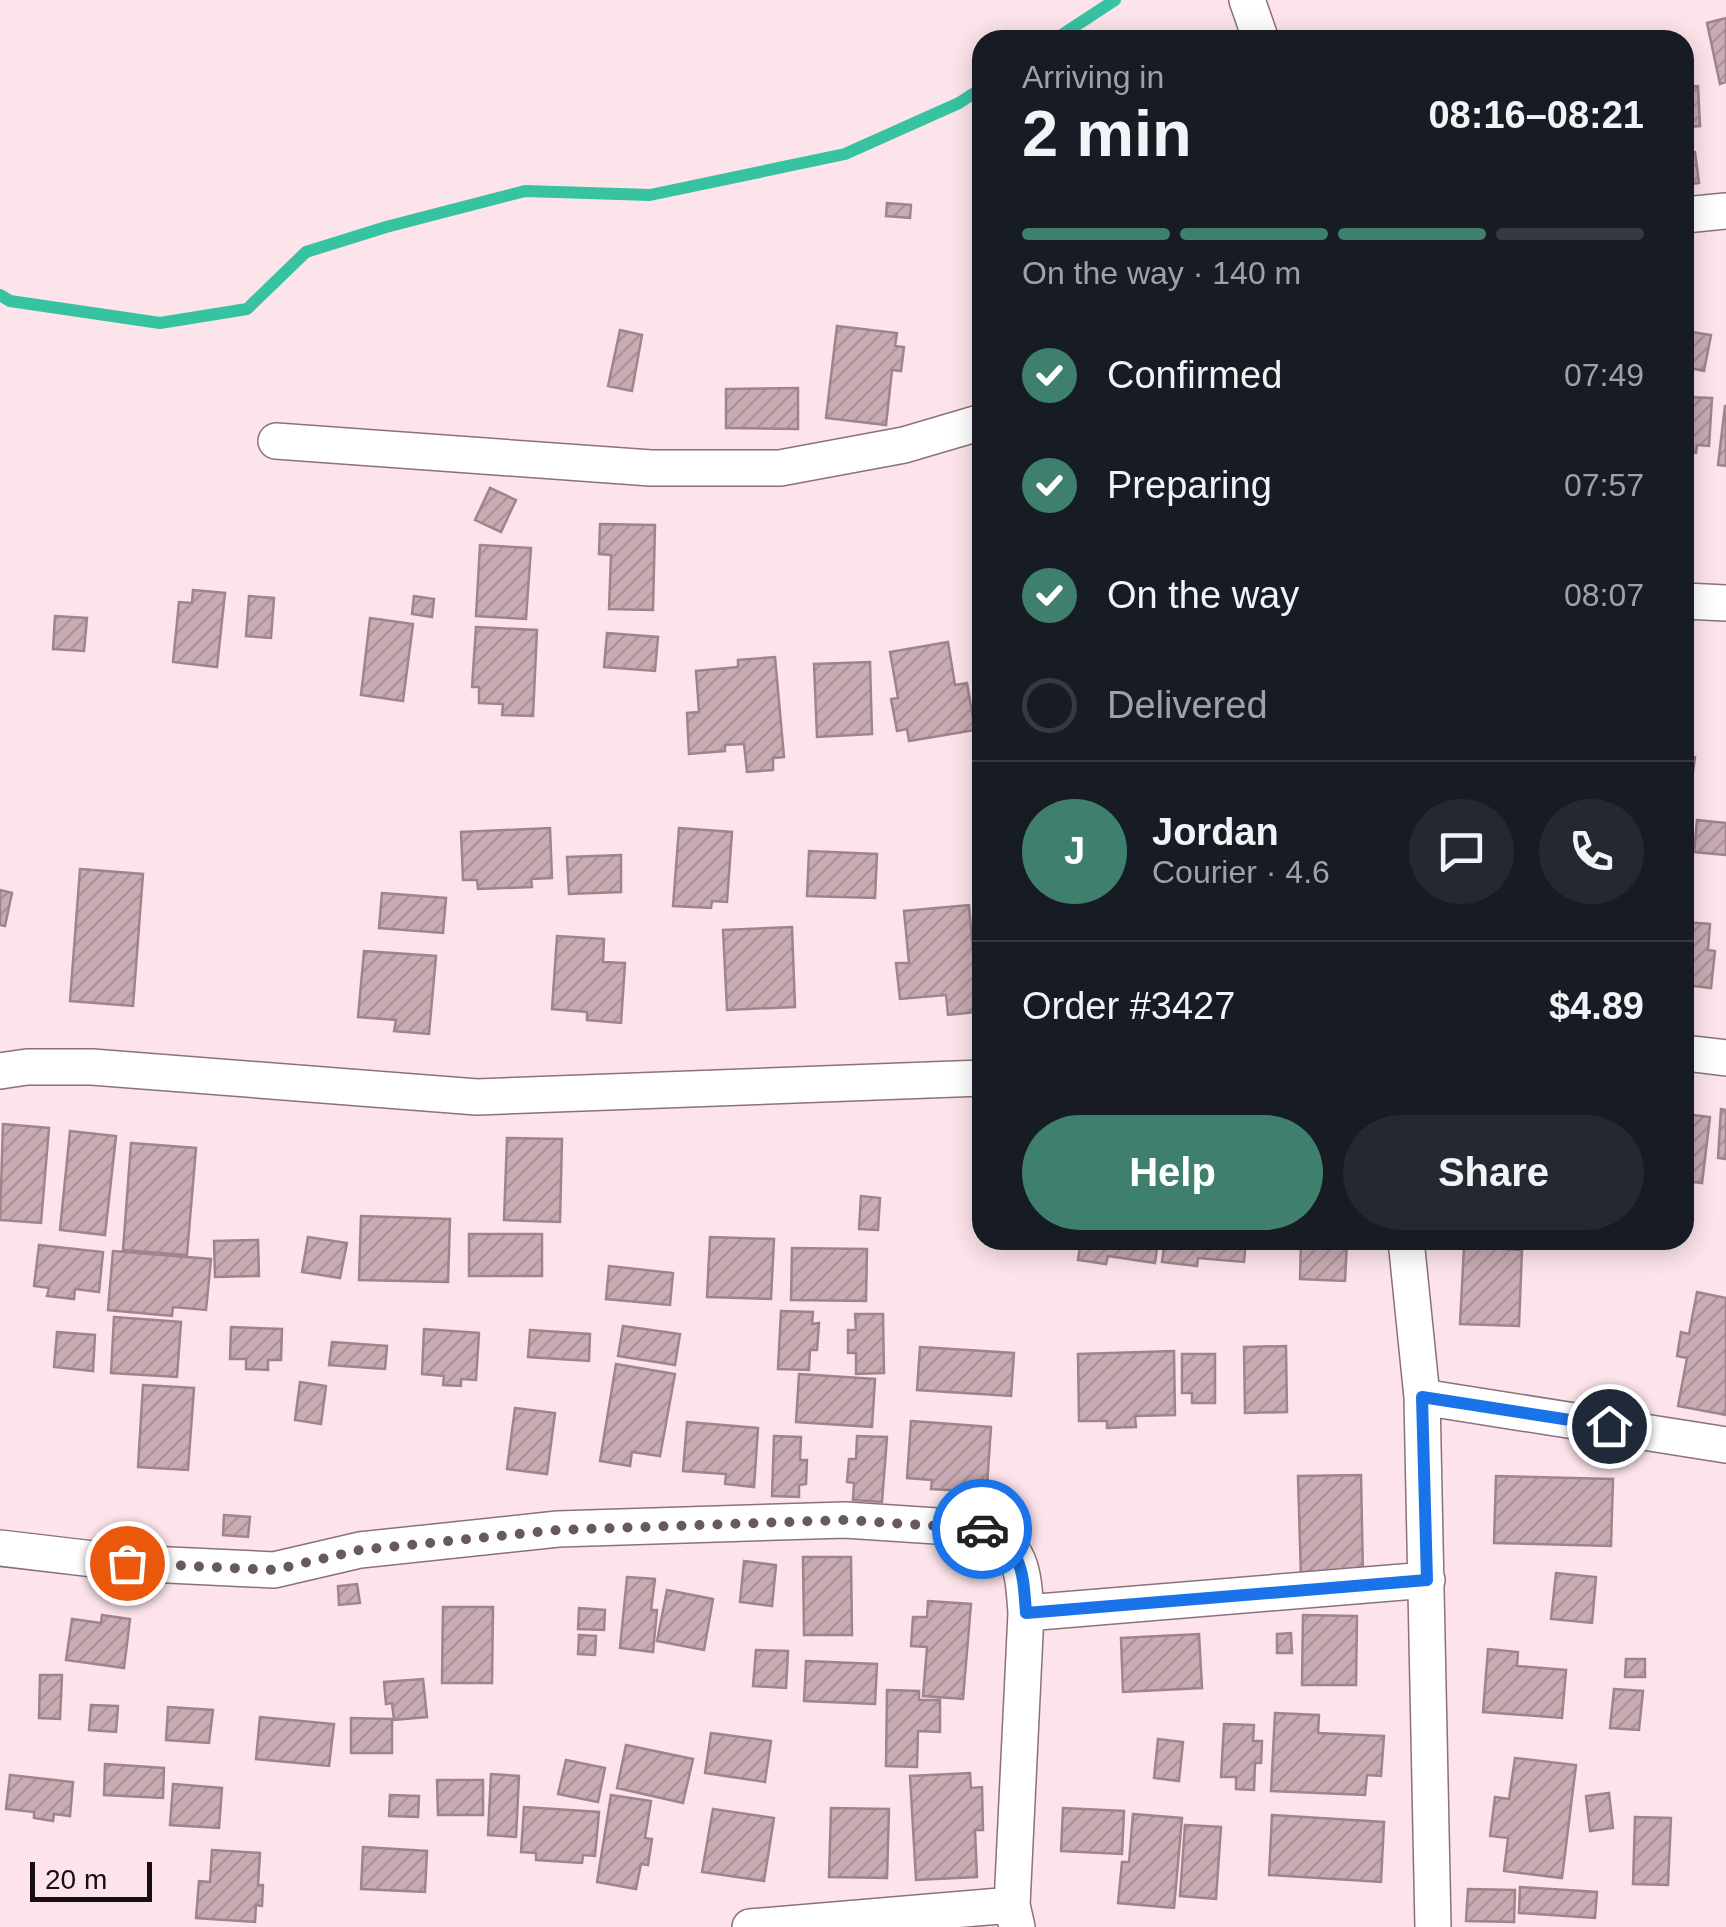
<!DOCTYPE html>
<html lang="en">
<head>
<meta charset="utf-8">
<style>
  body { margin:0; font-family:Helvetica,sans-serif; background:#242831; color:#f1f3f6; height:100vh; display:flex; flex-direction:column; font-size:38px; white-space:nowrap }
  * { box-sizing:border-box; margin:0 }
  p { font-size:32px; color:#9ea1a6 }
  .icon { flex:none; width:55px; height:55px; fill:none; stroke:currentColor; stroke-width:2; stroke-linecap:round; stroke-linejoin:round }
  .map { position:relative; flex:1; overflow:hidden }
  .side { position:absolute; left:972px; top:30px; width:722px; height:1220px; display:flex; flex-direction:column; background:#171b24; border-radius:30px; box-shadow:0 5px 25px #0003 }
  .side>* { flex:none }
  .scale { position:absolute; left:30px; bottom:25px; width:122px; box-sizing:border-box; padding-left:10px; border:5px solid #170e11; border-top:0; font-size:28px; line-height:35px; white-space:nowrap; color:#170e11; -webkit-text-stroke:8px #fce4ea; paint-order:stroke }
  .pin { position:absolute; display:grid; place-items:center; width:85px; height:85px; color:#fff; margin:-42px; border:5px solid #fff; border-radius:50%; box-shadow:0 2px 10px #0007 }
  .courier { position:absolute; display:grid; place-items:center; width:100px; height:100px; margin:-50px; border:8px solid #1a73e8; border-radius:50%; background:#fff; color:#222; box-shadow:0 2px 12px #0007 }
  .summary em { font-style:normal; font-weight:700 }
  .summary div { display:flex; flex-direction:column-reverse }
  .summary { display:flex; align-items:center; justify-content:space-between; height:170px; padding:0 50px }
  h1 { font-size:65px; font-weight:700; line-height:75px }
  .bar { display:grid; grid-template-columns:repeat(4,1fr); gap:15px 10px; align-content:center; height:120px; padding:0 50px }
  .bar i { height:12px; border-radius:8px; background:#363941 }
  .bar .active { background:#3f7f6d }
  .bar p { grid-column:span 4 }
  .line { display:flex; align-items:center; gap:25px; padding:0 50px; border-top:2px solid #363941 }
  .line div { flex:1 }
  .round { display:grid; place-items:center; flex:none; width:105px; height:105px; border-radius:52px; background:#242831 }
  ol { padding:0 50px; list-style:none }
  li { display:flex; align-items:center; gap:30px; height:110px }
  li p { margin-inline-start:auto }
  li .icon { padding:10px; border-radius:50%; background:#3f7f6d; color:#fff; stroke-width:4 }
  li:last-child { color:#9ea1a6 }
  li i { width:55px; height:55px; border:5px solid #363941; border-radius:50% }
  .primary-button { display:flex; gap:20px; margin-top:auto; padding:20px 50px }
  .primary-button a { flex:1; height:115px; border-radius:60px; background:#3f7f6d; color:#fff; font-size:40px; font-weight:700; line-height:115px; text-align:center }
  .primary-button a+a { background:#242831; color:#f1f3f6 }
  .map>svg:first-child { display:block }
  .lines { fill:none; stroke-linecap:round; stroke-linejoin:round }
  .stream { stroke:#37c2a2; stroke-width:12 }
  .building { fill:url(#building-hatch); stroke:#a0848b; stroke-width:2.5 }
  .minor-casing { stroke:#8b7178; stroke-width:38 }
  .minor { stroke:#fff; stroke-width:35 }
  .done { stroke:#67595d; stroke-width:10; stroke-dasharray:0 18 }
  .route { stroke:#1a73e8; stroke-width:12 }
</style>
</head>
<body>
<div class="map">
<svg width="1726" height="1927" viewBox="0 0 1726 1927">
  <defs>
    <pattern id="building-hatch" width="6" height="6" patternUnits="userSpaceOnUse" patternTransform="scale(2.5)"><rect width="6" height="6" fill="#c9acb3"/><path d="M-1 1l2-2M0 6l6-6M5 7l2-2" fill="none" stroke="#ac9399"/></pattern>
  </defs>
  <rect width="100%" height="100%" fill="#fce4ea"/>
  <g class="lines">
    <path class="stream" d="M1054 40 1115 0
      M0 295 10 301 160 323 247 309 306 252 386 227 525 191 650 195 845 154 959 103 982 88"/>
  </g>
  <path class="building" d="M1726 18V82L1720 84 1707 23Z
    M1698 86 1700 126 1688 127V132H1685V87Z
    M1695 152 1699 183 1685 185V153Z
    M887 203 911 205 910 218 886 216Z
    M837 326 897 333 895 346 904 347 901 371 892 370 886 425 826 418Z
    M620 330 642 335 632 391 608 386Z
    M1685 331 1711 335 1704 371 1685 367Z
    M798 388V429L726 428V389Z
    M1685 397 1712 398 1709 446 1697 445 1696 453 1685 452Z
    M1725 406H1726V466L1718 465Z
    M490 488 516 500 501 532 475 520Z
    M600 524 655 525 653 610 609 609 611 555 599 554Z
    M480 545 531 548 526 619 476 616Z
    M193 590 225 593 217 667 173 662 179 602 192 603Z
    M249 596 274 598 271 638 246 636Z
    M414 596 434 599 432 617 412 614Z
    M55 616 87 618 84 651 53 649Z
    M370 618 413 624 403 701 361 695Z
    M476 627 537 630 533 716 502 715 503 704 479 703V687H472Z
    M607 633 658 637 655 671 604 667Z
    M948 642 955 685 967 683 975 730 909 741 907 729 897 731 891 699 898 698 890 652Z
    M775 657 784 757 773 758V770L747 772 744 744 725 745V751L689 754 687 713 699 712 696 671 738 667V660Z
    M870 662 872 734 817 737 814 664Z
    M1685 756 1695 757 1689 801H1685Z
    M1697 820 1726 823V855L1694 852Z
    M550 828 552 878 531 879 532 887 478 889 477 880H463L461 832Z
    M679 828 732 832 727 902 712 901 711 908 673 906Z
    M809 851 877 854 875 898 807 896Z
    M621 855V892L569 894 567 857Z
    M80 869 143 874 133 1006 70 1001Z
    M0 890 12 893 5 926 0 925Z
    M382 893 446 898 443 933 379 928Z
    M969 905 978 1012 948 1015 946 995 900 999 896 963H909L904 911Z
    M1685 922 1710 924 1708 950 1715 951 1711 988 1685 985Z
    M792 927 795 1007 727 1010 723 930Z
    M557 936 604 939 603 962 625 963 621 1023 587 1020V1012L552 1009Z
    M364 951 436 956 429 1034 394 1031 396 1020 358 1017Z
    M1721 1109 1726 1110V1159L1718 1158Z
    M1685 1114 1710 1117 1702 1183 1685 1181Z
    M3 1124 49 1128 41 1223 0 1220Z
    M70 1131 116 1136 105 1235 60 1230Z
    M507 1138 562 1139 560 1222 504 1220Z
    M131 1143 196 1148 187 1255 123 1250Z
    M861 1196 880 1198 878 1230 859 1229Z
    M361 1216 450 1219 448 1282 359 1280Z
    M469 1234H542V1276H469Z
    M308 1237 347 1243 340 1278 302 1272Z
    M710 1237 774 1239 771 1299 707 1297Z
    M258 1240 259 1276 215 1277 214 1241Z
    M1081 1240H1158L1155 1263 1108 1256 1106 1264 1078 1260Z
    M1165 1240H1246L1244 1262 1198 1258 1197 1266 1162 1262Z
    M1301 1240 1347 1242 1345 1281 1300 1279Z
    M39 1245 103 1252 99 1292 75 1289 74 1299 47 1296 49 1288 34 1286Z
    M1464 1247 1522 1250 1519 1326 1460 1324Z
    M792 1248 867 1249 866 1301 791 1300Z
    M113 1251 211 1259 206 1310 173 1307 172 1316 108 1310Z
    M609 1266 673 1273 670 1305 606 1299Z
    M1697 1292 1726 1298V1415L1678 1406 1687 1358 1677 1356 1681 1332 1689 1334Z
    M781 1311 813 1312 812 1324 819 1323 817 1350H810L809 1370 778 1369Z
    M855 1314H883L884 1373 856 1374V1353H848V1330H856Z
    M114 1317 181 1322 177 1377 111 1373Z
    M623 1326 680 1334 675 1365 618 1356Z
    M231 1327 282 1329 281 1360H268V1370L246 1369V1359H230Z
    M424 1329 479 1333 476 1380 461 1379V1386L443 1385 444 1376 422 1374Z
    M530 1330 590 1334 589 1361 528 1357Z
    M57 1332 95 1335 93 1371 54 1367Z
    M332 1342 387 1346 385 1369 329 1365Z
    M1286 1346 1287 1412 1245 1413 1244 1347Z
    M920 1347 1014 1353 1011 1396 917 1390Z
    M1174 1351 1175 1415 1135 1416 1136 1427 1107 1428V1421H1079L1078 1354Z
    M1182 1354H1215V1403H1192V1393H1182Z
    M616 1364 675 1374 660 1456 632 1452 630 1466 600 1461Z
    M799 1374 875 1379 872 1427 796 1422Z
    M300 1382 326 1386 321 1424 295 1420Z
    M143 1385 194 1388 188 1470 138 1467Z
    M515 1408 555 1413 547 1474 507 1469Z
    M911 1421 991 1427 987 1486 967 1484 965 1491 931 1489 932 1480 907 1478Z
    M687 1422 758 1428 754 1487 725 1484 726 1474 683 1471Z
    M774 1436 801 1437 800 1460H807L806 1484 799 1485V1497L772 1496Z
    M857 1436 887 1437 882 1502 853 1500 854 1483 847 1482 849 1459H856Z
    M1361 1475 1363 1576 1301 1578 1298 1476Z
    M1496 1476 1613 1479 1611 1546 1494 1543Z
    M224 1515 250 1517 248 1537 223 1535Z
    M803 1557H851L852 1635H804Z
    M744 1561 776 1565 772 1606 740 1602Z
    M1556 1573 1596 1577 1592 1623 1551 1619Z
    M627 1577 655 1579 651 1610H657L653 1652 620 1648Z
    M357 1584 360 1603 339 1605 338 1586Z
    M667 1590 713 1599 704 1650 657 1641Z
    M928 1601 971 1604 963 1699 923 1696 927 1647 911 1646 913 1617H927Z
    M443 1607H493L492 1683H442Z
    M579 1608 605 1610 604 1630 578 1629Z
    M102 1615 130 1619 124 1668 66 1660 72 1619 101 1623Z
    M1303 1615 1357 1616 1356 1685H1302Z
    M1291 1633 1292 1653H1277V1634Z
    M1199 1634 1202 1688 1123 1692 1121 1638Z
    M579 1635 596 1636 595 1655 578 1654Z
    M1488 1649 1518 1652 1517 1666 1566 1670 1562 1718 1483 1712Z
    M756 1650 788 1651 786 1688 753 1686Z
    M1626 1659H1645V1677H1625Z
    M806 1661 877 1664 875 1704 804 1701Z
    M40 1675H62L60 1719 39 1718Z
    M423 1679 427 1717 394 1720 392 1703 386 1704 384 1682Z
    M1614 1689 1643 1691 1639 1730 1610 1728Z
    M887 1690 919 1691V1700H940V1732L918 1731 917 1767 886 1766Z
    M91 1705 118 1706 116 1732 89 1730Z
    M168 1707 213 1710 209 1743 166 1740Z
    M1275 1713 1319 1715 1318 1733 1384 1736 1381 1776 1367 1775 1365 1795 1271 1791Z
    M260 1717 334 1724 329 1766 256 1759Z
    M351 1718 392 1719V1753H351Z
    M1224 1724 1254 1725 1253 1741H1262L1261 1763H1255L1254 1790 1236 1789V1777H1221Z
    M711 1733 771 1741 765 1782 705 1773Z
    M1158 1739 1183 1742 1179 1781 1154 1778Z
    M626 1745 693 1759 683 1803 617 1788Z
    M1515 1758 1576 1765 1562 1878 1504 1871 1508 1838 1490 1836 1495 1797 1509 1799Z
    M566 1760 605 1768 598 1802 558 1794Z
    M105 1764 164 1768 163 1798 104 1795Z
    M970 1773 971 1788 982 1787 983 1830H975L977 1877 916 1880 910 1776Z
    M491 1774 519 1776 516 1837 488 1835Z
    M10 1775 73 1782 70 1816 54 1814 53 1821 34 1818V1812L6 1809Z
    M437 1780H483V1815H438Z
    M173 1784 222 1788 219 1828 170 1825Z
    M1609 1793 1613 1828 1590 1831 1586 1796Z
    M390 1795 419 1796 418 1817 389 1816Z
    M611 1795 651 1801 645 1838 652 1839 648 1865 641 1864 636 1889 597 1882Z
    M524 1807 599 1812 595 1856 583 1855 582 1863 536 1860V1853L521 1852Z
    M831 1808 889 1809 887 1878 829 1877Z
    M1063 1808 1124 1811 1122 1854 1061 1851Z
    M713 1809 774 1818 764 1881 702 1872Z
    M1133 1814 1182 1818 1174 1908 1118 1903 1122 1862H1129Z
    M1272 1815 1384 1822 1381 1882 1269 1875Z
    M1635 1817 1671 1818 1668 1885 1633 1884Z
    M1185 1825 1221 1827 1216 1899 1180 1896Z
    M363 1847 427 1851 425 1892 361 1889Z
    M212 1850 260 1853 258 1885H263L262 1906 256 1905 255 1922 196 1918 199 1881 210 1882Z
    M1520 1887 1597 1892 1595 1918 1519 1913Z
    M1468 1889 1515 1890 1514 1922 1466 1921Z"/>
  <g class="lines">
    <defs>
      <path id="minor" d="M1247 0 1261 40
        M1685 215 1726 211
        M276 441 651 468H780L904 445 982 422
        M1685 601 1726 603
        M1685 1053 1726 1058
        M0 1071 27 1067H92L477 1097 982 1078
        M1406 1240 1422 1397 1433 1927
        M1422 1397 1726 1445
        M0 1548 127 1563 274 1570 360 1550 558 1529 845 1520 982 1529C1023 1547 1023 1572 1026 1613L1012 1905 1017 1927
        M1026 1613 1427 1580
        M750 1927 1012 1905"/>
    </defs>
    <use href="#minor" class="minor-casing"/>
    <use href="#minor" class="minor"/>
  </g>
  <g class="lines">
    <path class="done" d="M127 1563 274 1570 360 1550 558 1530 845 1520 982 1529"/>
    <path class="route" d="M982 1529C1023 1547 1023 1572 1026 1613L1427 1580 1422 1397 1609 1426"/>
  </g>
</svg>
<div class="scale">20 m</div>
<div class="pin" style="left:127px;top:1563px;background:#ea580c"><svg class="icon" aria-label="bag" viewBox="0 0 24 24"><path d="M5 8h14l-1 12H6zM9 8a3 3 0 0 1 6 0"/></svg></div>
<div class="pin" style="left:1609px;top:1426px;background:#1f2937"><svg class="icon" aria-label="home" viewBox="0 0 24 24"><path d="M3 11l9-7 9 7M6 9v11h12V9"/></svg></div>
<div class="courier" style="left:982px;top:1529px"><svg class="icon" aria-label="car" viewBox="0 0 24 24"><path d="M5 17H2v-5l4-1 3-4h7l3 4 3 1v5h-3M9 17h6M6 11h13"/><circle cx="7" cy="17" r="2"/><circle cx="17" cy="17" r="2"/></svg></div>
<section class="side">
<div class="summary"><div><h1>2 min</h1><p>Arriving in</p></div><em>08:16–08:21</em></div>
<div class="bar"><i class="active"></i><i class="active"></i><i class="active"></i><i></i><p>On the way · 140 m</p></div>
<ol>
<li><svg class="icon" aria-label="check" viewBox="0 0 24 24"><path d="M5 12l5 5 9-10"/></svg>Confirmed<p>07:49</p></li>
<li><svg class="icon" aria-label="check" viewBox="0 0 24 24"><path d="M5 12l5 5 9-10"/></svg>Preparing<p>07:57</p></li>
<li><svg class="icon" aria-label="check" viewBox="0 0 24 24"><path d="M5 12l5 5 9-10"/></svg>On the way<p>08:07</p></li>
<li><i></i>Delivered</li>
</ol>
<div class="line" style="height:180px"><b class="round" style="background:#3f7f6d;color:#fff">J</b><div><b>Jordan</b><p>Courier · 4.6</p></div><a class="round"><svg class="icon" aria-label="chat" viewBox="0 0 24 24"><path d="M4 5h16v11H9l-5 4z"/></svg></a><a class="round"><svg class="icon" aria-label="phone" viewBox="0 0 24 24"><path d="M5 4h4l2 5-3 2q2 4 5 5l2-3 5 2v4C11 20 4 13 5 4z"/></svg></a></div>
<div class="line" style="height:130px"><div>Order #3427</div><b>$4.89</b></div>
<div class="primary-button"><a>Help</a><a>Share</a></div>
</section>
</div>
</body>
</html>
